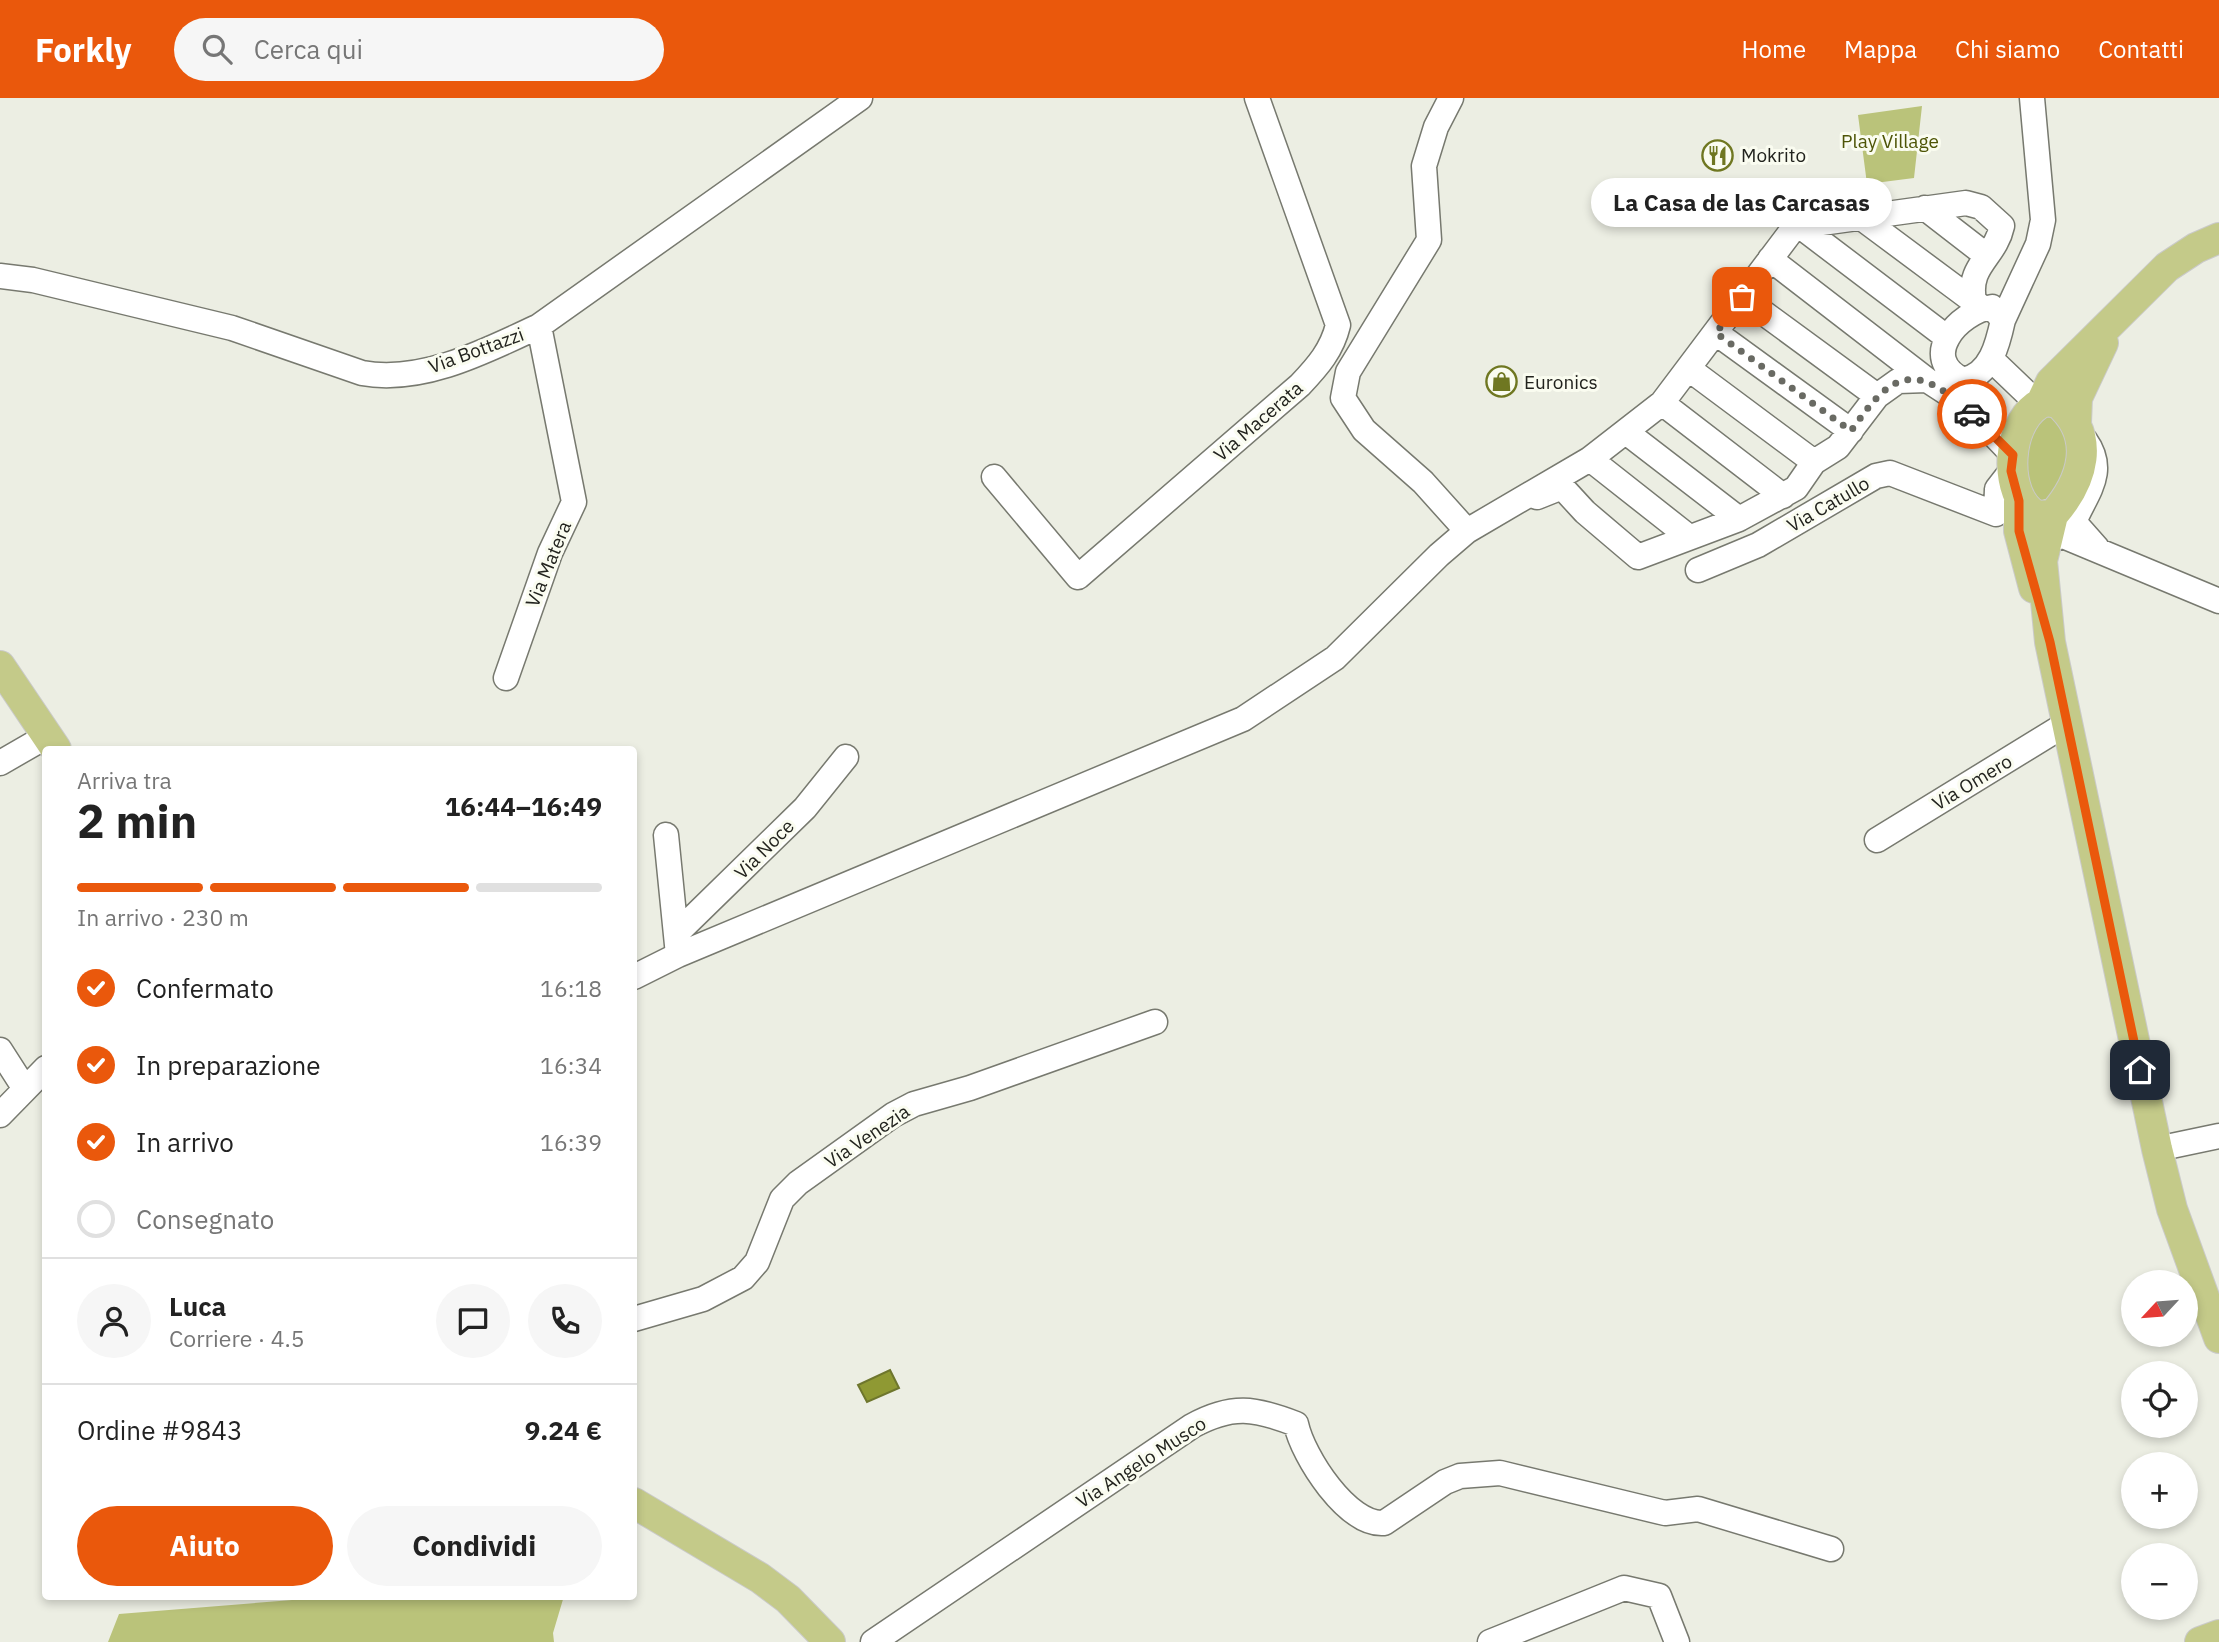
<!DOCTYPE html>
<html lang="it">
<head>
<meta charset="utf-8">
<style>
  body { margin:0; font-family:"IBM Plex Sans",sans-serif; background:#f6f6f6; color:#222; height:100vh; display:flex; flex-direction:column; font-size:26px; white-space:nowrap }
  * { box-sizing:border-box; margin:0 }
  p { font-size:23px; color:#767676 }
  .icon { flex:none; width:38px; height:38px; fill:none; stroke:currentColor; stroke-width:2; stroke-linecap:round; stroke-linejoin:round }
  .map { position:relative; flex:1; overflow:hidden }
  .panel { position:absolute; left:42px; top:648px; width:595px; height:854px; display:flex; flex-direction:column; background:#fff; border-radius:7px; box-shadow:0 4px 10px #0003 }
  .panel>* { flex:none }
  .needle { width:46px; rotate:244deg }
  .fabs { position:absolute; left:2121px; top:1172px; display:grid; gap:14px }
  .fabs a { display:grid; place-items:center; width:77px; height:77px; border-radius:50%; background:#fff; box-shadow:0 4px 10px #0003; font-size:35px }
  .pin { position:absolute; display:grid; place-items:center; width:60px; height:60px; color:#fff; margin:-30px; border-radius:14px; box-shadow:0 4px 10px #0006 }
  .courier { position:absolute; display:grid; place-items:center; width:70px; height:70px; margin:-35px; border:5px solid #ea580c; border-radius:50%; background:#fff; color:#222; box-shadow:0 2px 9px #0007 }
  .bubble { position:absolute; height:49px; border-radius:24px; background:#fff; box-shadow:0 4px 10px #0003; font-size:23px; font-weight:800; line-height:49px; text-align:center }
  .overview em { font-style:normal; font-weight:800 }
  .overview div { display:flex; flex-direction:column-reverse }
  .overview { display:flex; align-items:center; justify-content:space-between; height:119px; padding:0 35px }
  h1 { font-size:46px; font-weight:800; line-height:52px }
  .bar { display:grid; grid-template-columns:repeat(4,1fr); gap:10px 7px; align-content:center; height:84px; padding:0 35px }
  .bar i { height:9px; border-radius:5px; background:#e0e0e0 }
  .bar .active { background:#ea580c }
  .bar p { grid-column:span 4 }
  .line { display:flex; align-items:center; gap:18px; padding:0 35px; border-top:2px solid #e0e0e0 }
  .line div { flex:1 }
  .round { display:grid; place-items:center; flex:none; width:74px; height:74px; border-radius:37px; background:#f6f6f6 }
  ol { padding:0 35px; list-style:none }
  li { display:flex; align-items:center; gap:21px; height:77px }
  li p { margin-inline-start:auto }
  li .icon { padding:7px; border-radius:50%; background:#ea580c; color:#fff; stroke-width:4 }
  li:last-child { color:#767676 }
  li i { width:38px; height:38px; border:4px solid #e0e0e0; border-radius:50% }
  .button { display:flex; gap:14px; margin-top:auto; padding:14px 35px }
  .button a { flex:1; height:80px; border-radius:42px; background:#ea580c; color:#fff; font-size:28px; font-weight:800; line-height:80px; text-align:center }
  .button a+a { background:#f6f6f6; color:#222 }
  header { display:flex; align-items:center; gap:42px; box-sizing:border-box; height:98px; padding:0 35px; background:#ea580c; color:#fff }
  header strong { font-size:33px }
  nav { display:flex; gap:38px; margin-inline-start:auto; font-size:24px }
  .search { width:490px; height:63px; background:#f6f6f6; display:flex; align-items:center; gap:18px; box-sizing:border-box; padding:0 24px; border-radius:38px; color:#767676; font-size:26px }
  .map>svg:first-child { display:block }
  .green { fill:#bac37a }
  .water { fill:#8f9933; stroke:#6e762d; stroke-width:2 }
  .lines { fill:none; stroke-linecap:round; stroke-linejoin:round }
  .minor-casing { stroke:#77796f; stroke-width:27 }
  .major-casing { stroke:#cacac9; stroke-width:32 }
  .minor { stroke:#fff; stroke-width:24 }
  .major { stroke:#c4ca89; stroke-width:30 }
  .done { stroke:#696a63; stroke-width:7; stroke-dasharray:0 12.6 }
  .route { stroke:#ea580c; stroke-width:9 }
  .labels { text-anchor:middle; stroke-width:6; stroke-linejoin:round; paint-order:stroke }
  .park-label { font-size:19px; fill:#4e5507; stroke:#fafcf0 }
  .poi-label { font-size:19px; fill:#22231e; stroke:#fafcf0; text-anchor:start }
  .street-label { font-size:19px; fill:#22231e; stroke:#fafcf0 }
</style>
</head>
<body>
<header>
<strong>Forkly</strong>
<div class="search"><svg class="icon" aria-label="search" viewBox="0 0 24 24"><circle cx="10" cy="10" r="6"/><path d="M15 15l6 6"/></svg>Cerca qui</div>
<nav><a>Home</a><a>Mappa</a><a>Chi siamo</a><a>Contatti</a></nav>
</header>
<div class="map">
<svg width="2219" height="1544" viewBox="0 0 2219 1544">
  <rect width="100%" height="100%" fill="#eceee3"/>
  <path class="green" d="M1922 8 1914 80 1867 86 1858 17Z
    M2043 317 2056 318C2060 327 2066 336 2067 345 2069 362 2059 408 2035 402 2023 378 2024 337 2043 317Z
    M291 1498H564L553 1535 554 1544H108L119 1516 292 1502Z"/>
  <path class="water" d="M890 1272 899 1290 867 1304 858 1287Z"/>
  <g class="lines">
    <defs>
      <path id="minor" d="M1451 0 1436 29 1424 68 1429 142 1348 274 1343 300 1364 332 1423 384 1467 433
        M1925 110 1987 158
        M1859 118 1980 208
        M1800 128 1945 238
        M1770 161 1927 282
        M0 178 33 182 232 230 362 275C422 286 486 253 539 228L860 0
        M1742 199 1877 298
        M1992 209 2003 222C1998 245 1991 277 1963 282 1918 260 1958 214 1992 209Z
        M2003 222 2038 146 2043 122 2032 0
        M1716 235 1851 333
        M1992 262 2038 306
        M1689 271 1814 364
        M1662 305 1783 398
        M1626 334 1739 421
        M2085 342C2108 374 2086 395 2074 424L2097 450
        M1590 361 1689 439
        M994 379 1078 479 1300 287C1318 268 1332 252 1338 227L1257 0
        M1537 399 1562 389 1585 414 1638 459 1739 421 1796 390 1814 364 1838 349 1877 298 1898 283 1927 282 1964 306 2013 357
        M2045 442 2063 438 2219 503
        M1698 472 1758 447 1876 378 1890 375 1996 416 1997 391 2011 373
        M506 580 550 455 574 404 539 228
        M0 665 47 638
        M1877 742 2066 626
        M676 836 805 710 846 659
        M678 857 1243 621 1335 560 1439 457 1467 433 1590 361 1662 305 1790 135 1800 128 1966 105 1981 109 2002 128C1995 160 1967 167 1974 203
        M634 879 678 857 666 737
        M0 952 25 991
        M0 1017 46 970
        M2157 1051 2219 1038
        M634 1221 703 1201 743 1180 757 1164 782 1101 798 1085 893 1017 914 1006 970 990 1155 924
        M873 1544 1192 1328C1232 1306 1255 1310 1296 1326 1303 1359 1348 1428 1384 1425L1445 1384 1460 1378 1500 1375 1665 1415 1698 1411 1831 1451
        M1490 1544 1624 1490 1659 1498 1677 1544"/>
      <path id="major" d="M2046 303 2058 305C2097 339 2083 383 2053 417L2037 418C2000 399 2006 316 2046 303Z
        M2041 305 2051 284 2167 169 2196 150 2219 140
        M2076 326 2077 300 2103 245
        M2019 403V433L2034 490
        M2053 417 2042 463 2050 544 2157 1051 2172 1111 2219 1240
        M0 568 56 651
        M634 1405 760 1480 788 1501 830 1544
        M2200 1544 2219 1537"/>
    </defs>
    <use href="#minor" class="minor-casing"/>
    <use href="#major" class="major-casing"/>
    <use href="#minor" class="minor"/>
    <use href="#major" class="major"/>
  </g>
  <g class="lines">
    <path class="done" d="M1742 199 1716 235 1851 333C1875 300 1898 263 1942 292 1953 299 1963 306 1972 316"/>
    <path class="route" d="M1972 316 2013 357 2011 373 2019 403V433L2050 544 2140 972"/>
  </g>
  <defs>
    <symbol id="restaurant-ring" viewBox="-11 -11 22 22"><circle r="9.5" fill="#fafcf0" stroke="#6f7721" stroke-width="1.5"/><path d="M-5-6h1v4h1v-4h1v4h1v-4h1v5L-1.5 .5V6h-2V.5L-5-1ZM5-6V6H3V1.5H1.5Q1.5-4 5-6Z" fill="#6f7721"/></symbol>
    <symbol id="shop-ring" viewBox="-11 -11 22 22"><circle r="9.5" fill="#fafcf0" stroke="#6f7721" stroke-width="1.5"/><path d="M-5-2.5h2.3a2.7 3.5 0 0 1 5.4 0H5L5.5 6h-11ZM-1.5-2.5h3a1.5 2.3 0 0 0-3 0Z" fill="#6f7721"/></symbol>
  </defs>
  <g fill-rule="evenodd">
    <use href="#restaurant-ring" x="1700" y="40" width="35" height="35"/>
    <use href="#shop-ring" x="1484" y="266" width="35" height="35"/>
  </g>
  <g class="labels">
    <g class="park-label">
      <text x="1890" y="50">Play Village</text>
    </g>
    <g class="poi-label">
      <text x="1741" y="64">Mokrito</text>
      <text x="1524" y="291">Euronics</text>
    </g>
    <g class="street-label">
      <text transform="translate(476 252) rotate(-20)" y="7">Via Bottazzi</text>
      <text transform="translate(1258 323) rotate(-41)" y="7">Via Macerata</text>
      <text transform="translate(1828 406) rotate(-30)" y="7">Via Catullo</text>
      <text transform="translate(548 466) rotate(-68)" y="7">Via Matera</text>
      <text transform="translate(1972 684) rotate(-31)" y="7">Via Omero</text>
      <text transform="translate(764 751) rotate(-45)" y="7">Via Noce</text>
      <text transform="translate(867 1038) rotate(-34)" y="7">Via Venezia</text>
      <text transform="translate(1141 1364) rotate(-33)" y="7">Via Angelo Musco</text>
    </g>
  </g>
</svg>
<div class="fabs">
<a><svg class="needle" viewBox="-14 -14 28 28"><path d="M0-13l5 13h-10z" fill="#e53935"/><path d="M0 13l5-13h-10z" fill="#767676"/></svg></a>
<a><svg class="icon" aria-label="locate" viewBox="0 0 24 24"><circle cx="12" cy="12" r="6"/><path d="M12 2v4M12 18v4M2 12h4M18 12h4"/></svg></a>
<a>+</a>
<a>−</a>
</div>
<div class="pin" style="left:1742px;top:199px;background:#ea580c"><svg class="icon" aria-label="bag" viewBox="0 0 24 24"><path d="M5 8h14l-1 12H6zM9 8a3 3 0 0 1 6 0"/></svg></div>
<div class="pin" style="left:2140px;top:972px;background:#1f2937"><svg class="icon" aria-label="home" viewBox="0 0 24 24"><path d="M3 11l9-7 9 7M6 9v11h12V9"/></svg></div>
<div class="courier" style="left:1972px;top:316px"><svg class="icon" aria-label="car" viewBox="0 0 24 24"><path d="M5 17H2v-5l4-1 3-4h7l3 4 3 1v5h-3M9 17h6M6 11h13"/><circle cx="7" cy="17" r="2"/><circle cx="17" cy="17" r="2"/></svg></div>
<div class="bubble" style="left:1591px;top:80px;width:301px">La Casa de las Carcasas</div>
<section class="panel">
<div class="overview"><div><h1>2 min</h1><p>Arriva tra</p></div><em>16:44–16:49</em></div>
<div class="bar"><i class="active"></i><i class="active"></i><i class="active"></i><i></i><p>In arrivo · 230 m</p></div>
<ol>
<li><svg class="icon" aria-label="check" viewBox="0 0 24 24"><path d="M5 12l5 5 9-10"/></svg>Confermato<p>16:18</p></li>
<li><svg class="icon" aria-label="check" viewBox="0 0 24 24"><path d="M5 12l5 5 9-10"/></svg>In preparazione<p>16:34</p></li>
<li><svg class="icon" aria-label="check" viewBox="0 0 24 24"><path d="M5 12l5 5 9-10"/></svg>In arrivo<p>16:39</p></li>
<li><i></i>Consegnato</li>
</ol>
<div class="line" style="height:126px"><a class="round"><svg class="icon" aria-label="person" viewBox="0 0 24 24"><circle cx="12" cy="8" r="4"/><path d="M4 21q1-7 8-7t8 7"/></svg></a><div><b>Luca</b><p>Corriere · 4.5</p></div><a class="round"><svg class="icon" aria-label="chat" viewBox="0 0 24 24"><path d="M4 5h16v11H9l-5 4z"/></svg></a><a class="round"><svg class="icon" aria-label="phone" viewBox="0 0 24 24"><path d="M5 4h4l2 5-3 2q2 4 5 5l2-3 5 2v4C11 20 4 13 5 4z"/></svg></a></div>
<div class="line" style="height:91px"><div>Ordine #9843</div><b>9.24 €</b></div>
<div class="button"><a>Aiuto</a><a>Condividi</a></div>
</section>
</div>
</body>
</html>
